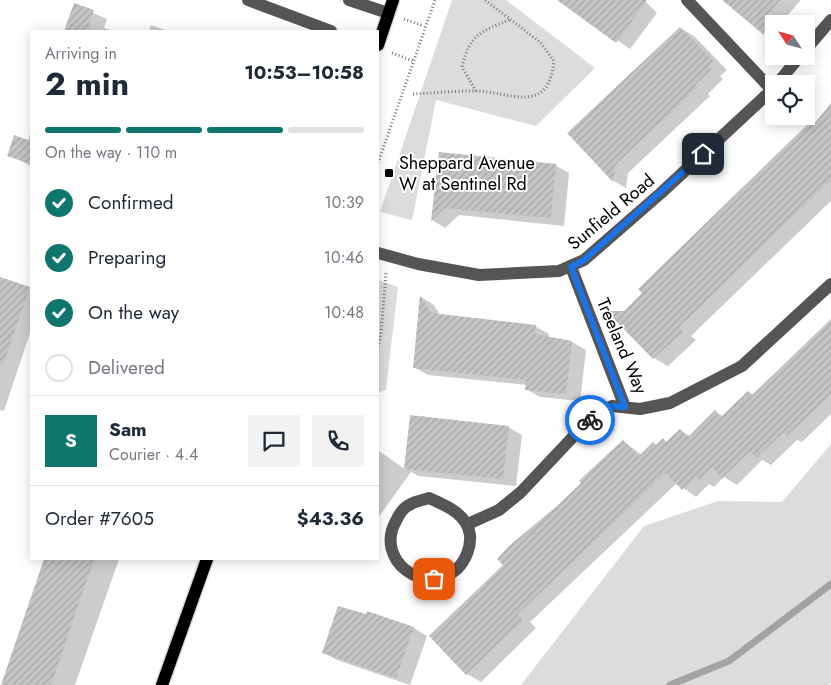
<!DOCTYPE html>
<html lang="en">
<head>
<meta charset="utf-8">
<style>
  body { margin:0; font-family:Jost,sans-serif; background:#f2f2f3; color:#1f2937; height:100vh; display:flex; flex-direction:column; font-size:19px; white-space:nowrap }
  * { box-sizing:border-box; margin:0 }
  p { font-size:16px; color:#747a83 }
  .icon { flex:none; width:28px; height:28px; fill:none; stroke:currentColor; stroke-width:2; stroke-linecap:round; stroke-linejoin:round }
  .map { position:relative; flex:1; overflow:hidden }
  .sheet { position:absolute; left:30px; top:30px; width:349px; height:530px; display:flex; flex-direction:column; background:#fff; border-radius:0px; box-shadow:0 2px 12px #0003 }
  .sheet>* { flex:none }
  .needle { width:32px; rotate:306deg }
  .controls { position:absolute; left:765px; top:15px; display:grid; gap:10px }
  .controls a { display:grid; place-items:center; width:50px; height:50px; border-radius:0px; background:#fff; box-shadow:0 2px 12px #0003; font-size:25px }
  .pin { position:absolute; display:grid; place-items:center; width:42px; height:42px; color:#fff; margin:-21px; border-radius:10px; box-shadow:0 2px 8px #0006 }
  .courier { position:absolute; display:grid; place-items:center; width:50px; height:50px; margin:-25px; border:4px solid #1a73e8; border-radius:50%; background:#fff; color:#222; box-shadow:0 1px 6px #0007 }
  .head em { font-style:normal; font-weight:700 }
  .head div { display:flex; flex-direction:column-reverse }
  .head { display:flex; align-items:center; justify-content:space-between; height:85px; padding:0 15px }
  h1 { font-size:32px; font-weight:700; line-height:38px }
  .bar { display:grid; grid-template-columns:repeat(4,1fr); gap:8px 5px; align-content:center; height:60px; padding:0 15px }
  .bar i { height:6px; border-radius:4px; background:#e0e1e3 }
  .bar .current { background:#0f766e }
  .bar p { grid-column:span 4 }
  .line { display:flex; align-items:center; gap:12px; padding:0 15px; border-top:1px solid #e0e1e3 }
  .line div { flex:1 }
  .round { display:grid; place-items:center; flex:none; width:52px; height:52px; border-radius:0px; background:#f2f2f3 }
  ol { padding:0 15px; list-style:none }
  li { display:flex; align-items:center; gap:15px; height:55px }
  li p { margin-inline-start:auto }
  li .icon { padding:5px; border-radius:50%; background:#0f766e; color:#fff; stroke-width:4 }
  li:last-child { color:#747a83 }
  li i { width:28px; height:28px; border:2px solid #e0e1e3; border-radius:50% }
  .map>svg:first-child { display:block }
  .park { fill:#dcdcdc }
  .shadow { fill:#0003 }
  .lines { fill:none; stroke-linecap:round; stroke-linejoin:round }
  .stream { stroke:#a3a3a3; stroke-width:7 }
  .building { fill:url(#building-hatch) }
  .major-casing { stroke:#dbdbdb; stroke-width:15 }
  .path { stroke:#777; stroke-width:3; stroke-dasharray:1 2.5; stroke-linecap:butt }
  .minor { stroke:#555; stroke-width:12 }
  .major { stroke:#000; stroke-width:12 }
  .done { stroke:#595959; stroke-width:5; stroke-dasharray:0 9 }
  .route { stroke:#1a73e8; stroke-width:6 }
  .poi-dot { fill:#000; stroke:#fff; stroke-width:2 }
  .labels { text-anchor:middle; stroke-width:4; stroke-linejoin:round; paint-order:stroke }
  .poi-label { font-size:18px; fill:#000; stroke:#fff; text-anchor:start }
  .street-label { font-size:18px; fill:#000; stroke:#fff }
</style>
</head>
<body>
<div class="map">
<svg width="831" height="685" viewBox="0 0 831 685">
  <defs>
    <pattern id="building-hatch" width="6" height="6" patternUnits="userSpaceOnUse" patternTransform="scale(1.25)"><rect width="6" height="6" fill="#c4c4c4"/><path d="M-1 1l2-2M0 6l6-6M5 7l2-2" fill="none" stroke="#a7a7a7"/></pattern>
  </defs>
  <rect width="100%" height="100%" fill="#fff"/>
  <path class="park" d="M452 0H506L595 68 536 126 436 100 412 220 380 212Z
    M378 280 398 287 386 390 378 393Z
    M831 444V683L828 685H521L644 526 718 501 782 502Z"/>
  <path class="shadow" d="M560 0H644L657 13 630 49Z
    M724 0H801L780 24H774V39Z
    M74 5 107 19 104 28 113 31H65Z
    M151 25 168 31H149Z
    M680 28 694 36 727 70 720 76 723 79 708 94 710 96 628 173 626 188 614 181 569 133Z
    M831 106V201L691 336 696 340 668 366 654 358 609 312H625L812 122 815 124Z
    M31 130V166L9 155 28 141Z
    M440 153 555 165 569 173 564 226 459 215 445 228 432 220Z
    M0 278 31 289V330L4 411 0 410Z
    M421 297 434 305 440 315 535 326 549 334 548 338 572 342 586 350 580 401 540 397 526 389 527 385 428 375 414 367Z
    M831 322V414L802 442 797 440 771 465 762 460 737 485 724 477 714 487 709 484 696 497 677 483 530 622 536 628 481 682 467 674 505 566 558 507 623 441 642 455 663 440 667 442 681 431 690 436 715 412 723 416 749 392 753 395Z
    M411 417 508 427 522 435 516 486 419 476 411 472 378 518V450L406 470Z
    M45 559H119L75 685H2Z
    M366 615 414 628 427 636 410 685 337 660 323 652Z"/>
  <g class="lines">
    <path class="stream" d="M670 685 729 661 831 584"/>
  </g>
  <path class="building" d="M557 0H647L616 43Z
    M722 0H780L764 19V35Z
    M74 3 94 10 87 31H64Z
    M680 27 714 61 708 67 711 70 695 85 697 88 615 165 613 182 567 133Z
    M831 103V180L679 327 683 332 653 359 606 311H624L642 293 638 289 811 121 814 124Z
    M14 135 31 141V164L7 156Z
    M439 152 556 164 551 218 445 208 431 221Z
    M0 277 30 287 3 365H0Z
    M420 295 431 313 536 325 535 334 572 341 566 394 525 390 526 380 413 368Z
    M831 319V394L787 436 784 432 756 458 750 451 722 478 712 467 699 480 696 476 682 490 666 473 518 614 523 620 466 675 429 636 503 565 497 559 509 546 557 506 581 483 579 481 585 475 623 440 639 456 653 442 656 445 663 438 666 442 680 429 688 437 715 410 721 417 748 391 752 395Z
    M410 415 509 426 503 479 404 469Z
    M44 559H94L51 685H1Z
    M338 606 366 614 367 611 414 627 396 678 322 653Z"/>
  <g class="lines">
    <defs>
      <path id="major" d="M378 45 393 0
        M162 685 207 559"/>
    </defs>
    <use href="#major" class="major-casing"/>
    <path class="path" d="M404 19 424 26
      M392 53 413 61
      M476 91 462 67C470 33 481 32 511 19
      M413 94C433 93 454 91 474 91 510 91 548 117 554 61L540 42 485 0
      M378 163 435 0
      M378 347 381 334 386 273"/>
    <path class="minor" d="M248 0 331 31
      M349 0 388 13
      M687 0 772 90
      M806 49 831 20
      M777 84 800 56
      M378 253 418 264 479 275 559 271 584 260 661 193 774 88
      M571 267 625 407
      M429 498C447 506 467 514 470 535 471 547 466 560 457 569 424 598 374 559 396 521 399 514 404 507 411 504 416 501 424 500 429 498Z
      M468 524 499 510 521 492 587 422 612 406 640 409 670 403 742 366 831 284"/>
    <use href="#major" class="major"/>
  </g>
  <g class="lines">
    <path class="done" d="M434 579C464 570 472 555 468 524L499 510 521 492 590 420"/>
    <path class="route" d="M590 420 612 406 625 407 571 267 584 260 703 154"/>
  </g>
  <rect class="poi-dot" x="384" y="168" width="10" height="10" rx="2.5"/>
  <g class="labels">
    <g class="poi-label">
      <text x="399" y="169">Sheppard Avenue<tspan x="399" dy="21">W at Sentinel Rd</tspan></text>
    </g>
    <g class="street-label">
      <text transform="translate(611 212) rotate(-40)" y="6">Sunfield Road</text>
      <text transform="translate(622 346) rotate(67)" y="6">Treeland Way</text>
    </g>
  </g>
</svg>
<div class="controls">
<a><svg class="needle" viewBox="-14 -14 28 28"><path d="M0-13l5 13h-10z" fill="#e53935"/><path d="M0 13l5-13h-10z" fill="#747a83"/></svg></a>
<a><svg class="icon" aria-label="locate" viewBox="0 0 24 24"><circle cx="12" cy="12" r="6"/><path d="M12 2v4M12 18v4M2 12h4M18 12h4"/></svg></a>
</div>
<div class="pin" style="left:434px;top:579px;background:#ea580c"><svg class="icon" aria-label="bag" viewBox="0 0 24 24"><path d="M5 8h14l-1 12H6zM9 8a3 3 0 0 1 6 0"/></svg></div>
<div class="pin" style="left:703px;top:154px;background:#1f2937"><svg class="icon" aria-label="home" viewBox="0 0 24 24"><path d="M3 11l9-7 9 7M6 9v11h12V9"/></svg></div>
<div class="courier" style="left:590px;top:420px"><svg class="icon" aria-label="bike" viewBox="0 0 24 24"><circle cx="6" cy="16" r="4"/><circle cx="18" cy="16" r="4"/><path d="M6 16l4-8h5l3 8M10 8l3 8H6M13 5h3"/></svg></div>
<section class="sheet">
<div class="head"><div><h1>2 min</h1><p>Arriving in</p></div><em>10:53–10:58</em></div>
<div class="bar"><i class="current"></i><i class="current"></i><i class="current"></i><i></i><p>On the way · 110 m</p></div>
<ol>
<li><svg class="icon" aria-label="check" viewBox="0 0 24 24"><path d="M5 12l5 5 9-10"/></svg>Confirmed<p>10:39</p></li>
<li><svg class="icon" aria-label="check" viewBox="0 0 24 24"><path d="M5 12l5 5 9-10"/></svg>Preparing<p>10:46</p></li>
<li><svg class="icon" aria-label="check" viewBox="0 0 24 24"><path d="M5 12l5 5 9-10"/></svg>On the way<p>10:48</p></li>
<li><i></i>Delivered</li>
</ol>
<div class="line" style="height:90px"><b class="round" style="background:#0f766e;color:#fff">S</b><div><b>Sam</b><p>Courier · 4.4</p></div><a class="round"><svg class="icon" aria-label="chat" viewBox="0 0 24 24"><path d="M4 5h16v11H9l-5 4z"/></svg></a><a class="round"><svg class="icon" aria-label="phone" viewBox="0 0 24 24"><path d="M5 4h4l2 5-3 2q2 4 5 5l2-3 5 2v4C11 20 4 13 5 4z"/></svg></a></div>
<div class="line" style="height:65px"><div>Order #7605</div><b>$43.36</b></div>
</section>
</div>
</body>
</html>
